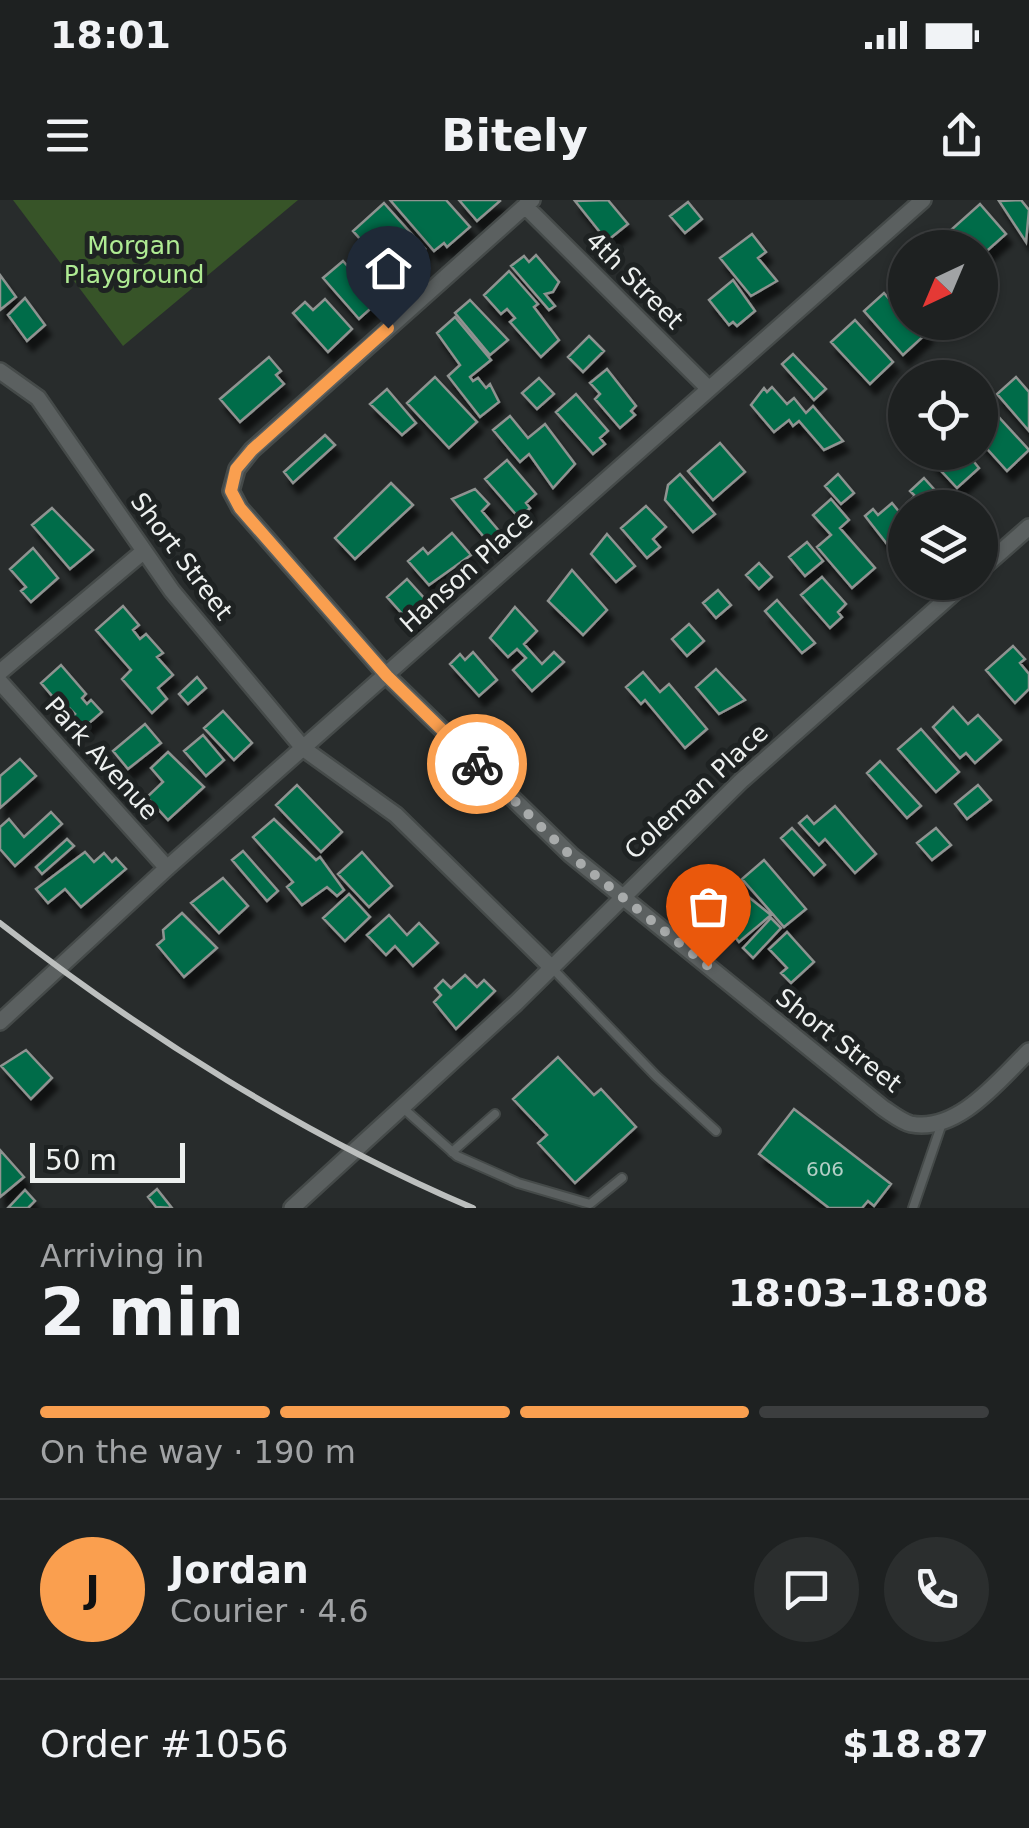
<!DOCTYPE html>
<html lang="en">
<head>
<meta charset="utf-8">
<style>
  body { margin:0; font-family:"DejaVu Sans",sans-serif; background:#2b2e2e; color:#f1f3f6; height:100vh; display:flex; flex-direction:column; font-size:38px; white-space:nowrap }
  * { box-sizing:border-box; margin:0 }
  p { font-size:32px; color:#a1a3a5 }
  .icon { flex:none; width:55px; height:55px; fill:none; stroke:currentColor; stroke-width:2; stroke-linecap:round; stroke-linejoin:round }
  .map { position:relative; height:1008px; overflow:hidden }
  .details { display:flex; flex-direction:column; background:#1e2121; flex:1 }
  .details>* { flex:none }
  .needle { width:65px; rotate:224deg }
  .tools { position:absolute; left:888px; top:30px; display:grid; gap:20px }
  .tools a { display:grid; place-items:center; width:110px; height:110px; border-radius:50%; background:#1e2121; box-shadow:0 2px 8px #0004,0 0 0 2px #3c3e3f; font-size:50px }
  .scale { position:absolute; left:30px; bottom:25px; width:155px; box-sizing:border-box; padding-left:10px; border:5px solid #edf0ef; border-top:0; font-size:28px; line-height:35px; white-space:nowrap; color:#edf0ef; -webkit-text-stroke:8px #1e2222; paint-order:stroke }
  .pin { position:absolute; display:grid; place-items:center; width:85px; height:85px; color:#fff; margin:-102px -42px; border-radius:50% 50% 50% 0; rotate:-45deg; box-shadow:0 0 10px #0007 }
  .pin .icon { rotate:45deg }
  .courier { position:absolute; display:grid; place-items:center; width:100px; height:100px; margin:-50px; border:8px solid #fa9f4f; border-radius:50%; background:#fff; color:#222; box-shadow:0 2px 12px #0007 }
  .summary em { font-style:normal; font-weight:700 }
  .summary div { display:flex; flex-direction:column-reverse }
  .summary { display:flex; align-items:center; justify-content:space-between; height:170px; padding:0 40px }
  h1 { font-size:65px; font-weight:700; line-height:75px }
  .bar { display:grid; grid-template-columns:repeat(4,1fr); gap:15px 10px; align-content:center; height:120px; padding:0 40px }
  .bar i { height:12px; border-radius:8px; background:#3c3e3f }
  .bar .selected { background:#fa9f4f }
  .bar p { grid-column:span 4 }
  .line { display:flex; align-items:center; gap:25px; padding:0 40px; border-top:2px solid #3c3e3f }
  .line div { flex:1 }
  .round { display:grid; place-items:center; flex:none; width:105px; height:105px; border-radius:52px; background:#2b2e2e }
  .status { display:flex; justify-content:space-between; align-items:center; height:70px; padding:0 50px; background:#1e2121; direction:ltr }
  .status svg { height:28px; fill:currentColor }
  header { display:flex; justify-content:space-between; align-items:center; height:130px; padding:0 40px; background:#1e2121; font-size:45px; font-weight:700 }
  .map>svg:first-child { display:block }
  .green { fill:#375428 }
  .building { fill:#066c49; stroke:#8f9391; stroke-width:2.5; filter:url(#shadow) }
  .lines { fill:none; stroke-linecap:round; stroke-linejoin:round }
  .service-casing { stroke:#454a49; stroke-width:12 }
  .minor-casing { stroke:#454a49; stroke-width:20 }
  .service { stroke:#5b6060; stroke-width:8 }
  .minor { stroke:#5b6060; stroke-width:15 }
  .rail { stroke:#bcbfbe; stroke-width:6 }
  .done { stroke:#a8abab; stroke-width:10; stroke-dasharray:0 18 }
  .route { stroke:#fa9f4f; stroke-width:12 }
  .labels { text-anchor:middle; stroke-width:10; stroke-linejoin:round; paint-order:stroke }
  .number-label { font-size:20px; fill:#b3cfc6 }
  .park-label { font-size:25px; fill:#afeb93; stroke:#1e2222 }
  .street-label { font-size:25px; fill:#edf0ef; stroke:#1e2222 }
</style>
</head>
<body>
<div class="status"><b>18:01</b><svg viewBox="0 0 49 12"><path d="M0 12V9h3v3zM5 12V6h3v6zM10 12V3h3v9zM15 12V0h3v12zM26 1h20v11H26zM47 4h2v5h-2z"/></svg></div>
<header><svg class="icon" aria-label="menu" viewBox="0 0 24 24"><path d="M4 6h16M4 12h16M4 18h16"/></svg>Bitely<svg class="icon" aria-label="share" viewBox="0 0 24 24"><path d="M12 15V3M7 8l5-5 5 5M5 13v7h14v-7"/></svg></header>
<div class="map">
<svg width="1029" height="1008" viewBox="0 0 1029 1008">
  <defs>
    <filter id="shadow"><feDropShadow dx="5.5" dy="10" stdDeviation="2.5" flood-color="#0009"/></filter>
  </defs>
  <rect width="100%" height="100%" fill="#282c2c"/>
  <path class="green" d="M13 0H298L123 146Z"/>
  <path class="building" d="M390 0H446L470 27 447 47 444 43 434 51Z
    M459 0H499L500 1 477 21Z
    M608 0 628 24 607 41 575 1Z
    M1021 0 1029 10 1026 42 999 1Z
    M688 2 702 19 685 33 670 16Z
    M384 3 425 49 394 77 353 31Z
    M980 4 1006 34 980 57V48H956L963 42 952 29Z
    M752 34 766 52 758 58 777 81 751 96 720 58Z
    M536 55 559 82 553 92 545 94 555 106 549 110 511 66 524 56 529 62Z
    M343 61 379 101 359 119 323 78Z
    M905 69V95L895 84Z
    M509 71 538 104 534 107 559 140 541 157 510 122 515 118 507 109 501 114 484 95Z
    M0 75 16 97 0 110Z
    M733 80 755 111 737 126 733 122 729 125 709 100Z
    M884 93 901 112 905 108V122H918L927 133 903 155 864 111Z
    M25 98 45 125 27 141 8 115Z
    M325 99 352 129 328 152 293 113 305 102 313 110Z
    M470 100 508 140 490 155 455 113Z
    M455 117 491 160 470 177 473 181 478 178 486 188 490 184 499 202 480 217 448 176 460 165 437 133Z
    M855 120 893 162 870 184 831 142Z
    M589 136 604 151 583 172 568 157Z
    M793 154 826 189 814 200 782 164Z
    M269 157 281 171 276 175 284 184 240 222 220 199Z
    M932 165 943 178H918Z
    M607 169 636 206 631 211 635 215 620 228 595 199 600 194 590 183Z
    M435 177 477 222 449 248 407 203Z
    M1016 177 1029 192V231L997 194Z
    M539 178 554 194 537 209 522 193Z
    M772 187 787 204 794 198 806 213 813 206 843 241 824 250 799 221 793 226 789 220 774 232 751 205 764 188 767 192Z
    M387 189 416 223 402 235 370 204Z
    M576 194 608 231 600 238 605 244 593 254 556 212Z
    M985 202 1029 250 1007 271 980 241V206Z
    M510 216 528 238 545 224 575 264 553 288 529 254 520 262 493 230Z
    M325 235 335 245 293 283 284 272Z
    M720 243 745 272 713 300 688 271Z
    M939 252H966L979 268 957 288 931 260Z
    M507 260 536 294 526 303 530 308 519 318 485 279Z
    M680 274 715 314 693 332 665 300 668 285Z
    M838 274 854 293 841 304 825 286Z
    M924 278 951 308H911L907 303 915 296 910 291Z
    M391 283 413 305 355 359 335 338Z
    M475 289 489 304 482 311 506 339 494 349 452 299Z
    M831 299 849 320 840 328 875 368 852 388 817 347 831 335 813 315Z
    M892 303 905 319 901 362 865 316 873 309 878 315Z
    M646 306 666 327 653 339 660 347 647 358 621 328Z
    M52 308 93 350 70 369 32 325Z
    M452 333 471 355 429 385 408 361 423 348 428 354Z
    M607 334 635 366 616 382 591 354Z
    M807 342 823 361 805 376 789 357Z
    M33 348 58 378 31 402 21 391 26 387 10 369Z
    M759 363 772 377 759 389 746 375Z
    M572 370 607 410 583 435 548 401Z
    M822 377 846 404 838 412 842 417 830 428 801 395Z
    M407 379 434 409 414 427 387 397Z
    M718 390 731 405 716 418 703 403Z
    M777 400 815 443 802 453 765 411Z
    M123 406 139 425 133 430 140 439 146 434 163 453 157 457 173 475 158 488 167 499 152 513 122 479 131 470 96 430Z
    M515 407 537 431 524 444 542 464 554 452 564 462 532 491 513 470 526 458 517 449 508 457 490 438Z
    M689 424 704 441 687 456 672 439Z
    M1013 446 1025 459 1020 463 1029 474V489L1015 503 986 470Z
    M473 452 497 480 479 496 450 464 460 454 465 460Z
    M61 465 86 494 82 498 87 504 91 500 102 512 80 531 69 519 75 514 70 509 66 512 41 483Z
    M716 469 745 500 719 514 696 487Z
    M643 472 660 492 669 484 707 529 685 548 645 500 641 504 626 487Z
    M197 477 206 488 188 504 179 494Z
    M953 507 968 524 978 515 1001 540 975 563 966 553 960 558 933 527Z
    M223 511 252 543 234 560 204 528Z
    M145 524 161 543 128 569 113 551Z
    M921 529 959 572 936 592 898 549Z
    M203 535 224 560 206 576 184 551Z
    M168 552 204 587 168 620 147 597 163 582 151 568Z
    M20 559 36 576 0 608V576Z
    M880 561 921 606 907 618 867 573Z
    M297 585 342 632 321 652 276 605Z
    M978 585 991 600 967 619 955 604Z
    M835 606 876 654 855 673 825 639 819 645 799 623 807 616 814 624Z
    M51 612 62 624 15 666 0 649V627L9 619 24 637Z
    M274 619 316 660 320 657 344 690 337 696 327 687 302 705 287 687 293 682 253 637Z
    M792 628 825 665 814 675 781 638Z
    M936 628 951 645 932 660 917 643Z
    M67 639 74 646 42 674 36 667Z
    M243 651 278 691 267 701 232 660Z
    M85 652 94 662 104 653 112 662 116 658 126 669 81 707 65 689 48 703 36 689Z
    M362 652 392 686 369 707 338 674Z
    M764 660 806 709 784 727 742 679Z
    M223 678 248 706 219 733 191 703Z
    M735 686 771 715 739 742 709 704Z
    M349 694 370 717 345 741 323 718Z
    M182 713 217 748 184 777 157 745 164 739 163 730Z
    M389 715 407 735 419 723 438 743 413 766 395 746 386 755 367 735Z
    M771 718 781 728 753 758 743 748Z
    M787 732 814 762 791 783 781 773 787 768 769 749Z
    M465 775 477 787 484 780 495 791 456 829 434 802 441 795 435 788 443 780 451 788Z
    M26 850 52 878 31 899 1 866Z
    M558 857 594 895 601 889 636 927 575 983 538 943 547 935 513 899Z
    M794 909 891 984 874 1006 868 1001 862 1008H829L759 954Z
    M0 950 24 977 0 997Z
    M157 989 172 1008 156 1007 148 997Z
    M25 990 35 1001 28 1008H8Z"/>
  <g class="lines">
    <defs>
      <path id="service" d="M553 769 656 876 716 931
        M403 908 457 956 518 983 590 1004 622 978
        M452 952 495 914
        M913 1008 942 923"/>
      <path id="minor" d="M532 0 252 250 237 269 231 291 240 308 387 476 571 655 883 908C891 913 902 922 911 924 958 933 999 880 1029 851
        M525 6 709 189
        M0 171 38 198 172 391 304 549 396 615 551 767
        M980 370 1029 327
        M0 472 144 351
        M0 482 167 668
        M0 822 167 668 923 0
        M292 1008 516 803 741 581 966 382"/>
    </defs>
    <use href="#service" class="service-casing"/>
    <use href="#minor" class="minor-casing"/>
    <use href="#service" class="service"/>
    <use href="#minor" class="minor"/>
    <path class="rail" d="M0 723C141 833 308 938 473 1008"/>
  </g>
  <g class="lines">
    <path class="done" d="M477 564 570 655 708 766"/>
    <path class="route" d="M388 128 252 250 236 269 231 291 240 308 387 476 477 564"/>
  </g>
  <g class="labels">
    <g class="number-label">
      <text x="825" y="976">606</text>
    </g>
    <g class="park-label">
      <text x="134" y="54">Morgan<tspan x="134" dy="29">Playground</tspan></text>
    </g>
    <g class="street-label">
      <text transform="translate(635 80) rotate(45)" y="9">4th Street</text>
      <text transform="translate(182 356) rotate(53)" y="9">Short Street</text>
      <text transform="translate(466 371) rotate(-42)" y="9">Hanson Place</text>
      <text transform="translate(102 558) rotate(48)" y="9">Park Avenue</text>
      <text transform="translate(696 591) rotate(-43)" y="9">Coleman Place</text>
      <text transform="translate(839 840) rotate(38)" y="9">Short Street</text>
    </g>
  </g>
</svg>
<div class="tools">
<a><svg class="needle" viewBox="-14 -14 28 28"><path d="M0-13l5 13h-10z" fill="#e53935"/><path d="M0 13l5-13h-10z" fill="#a1a3a5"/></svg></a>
<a><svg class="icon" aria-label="locate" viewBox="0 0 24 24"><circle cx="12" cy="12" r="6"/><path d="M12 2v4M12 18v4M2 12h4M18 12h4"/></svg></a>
<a><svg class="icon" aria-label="layers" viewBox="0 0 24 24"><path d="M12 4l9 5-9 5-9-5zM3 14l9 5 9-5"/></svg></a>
</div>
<div class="scale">50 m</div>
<div class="pin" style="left:708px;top:766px;background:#ea580c"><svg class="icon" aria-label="bag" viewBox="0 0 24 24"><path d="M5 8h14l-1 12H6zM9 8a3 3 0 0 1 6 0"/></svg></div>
<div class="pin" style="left:388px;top:128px;background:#1f2937"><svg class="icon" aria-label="home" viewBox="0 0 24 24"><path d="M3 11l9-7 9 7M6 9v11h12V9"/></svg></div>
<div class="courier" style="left:477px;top:564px"><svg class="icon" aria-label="bike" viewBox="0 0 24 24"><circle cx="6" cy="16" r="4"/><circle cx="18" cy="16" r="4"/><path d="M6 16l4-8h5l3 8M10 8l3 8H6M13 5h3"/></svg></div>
</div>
<section class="details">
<div class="summary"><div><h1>2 min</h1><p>Arriving in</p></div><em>18:03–18:08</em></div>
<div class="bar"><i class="selected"></i><i class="selected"></i><i class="selected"></i><i></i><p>On the way · 190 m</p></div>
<div class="line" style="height:180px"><b class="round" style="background:#fa9f4f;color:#111">J</b><div><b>Jordan</b><p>Courier · 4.6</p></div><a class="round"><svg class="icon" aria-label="chat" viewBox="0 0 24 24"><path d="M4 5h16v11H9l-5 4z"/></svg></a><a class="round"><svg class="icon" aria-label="phone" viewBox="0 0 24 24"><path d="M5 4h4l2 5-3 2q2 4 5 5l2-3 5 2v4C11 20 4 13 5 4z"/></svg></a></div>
<div class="line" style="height:130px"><div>Order #1056</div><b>$18.87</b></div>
</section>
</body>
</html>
